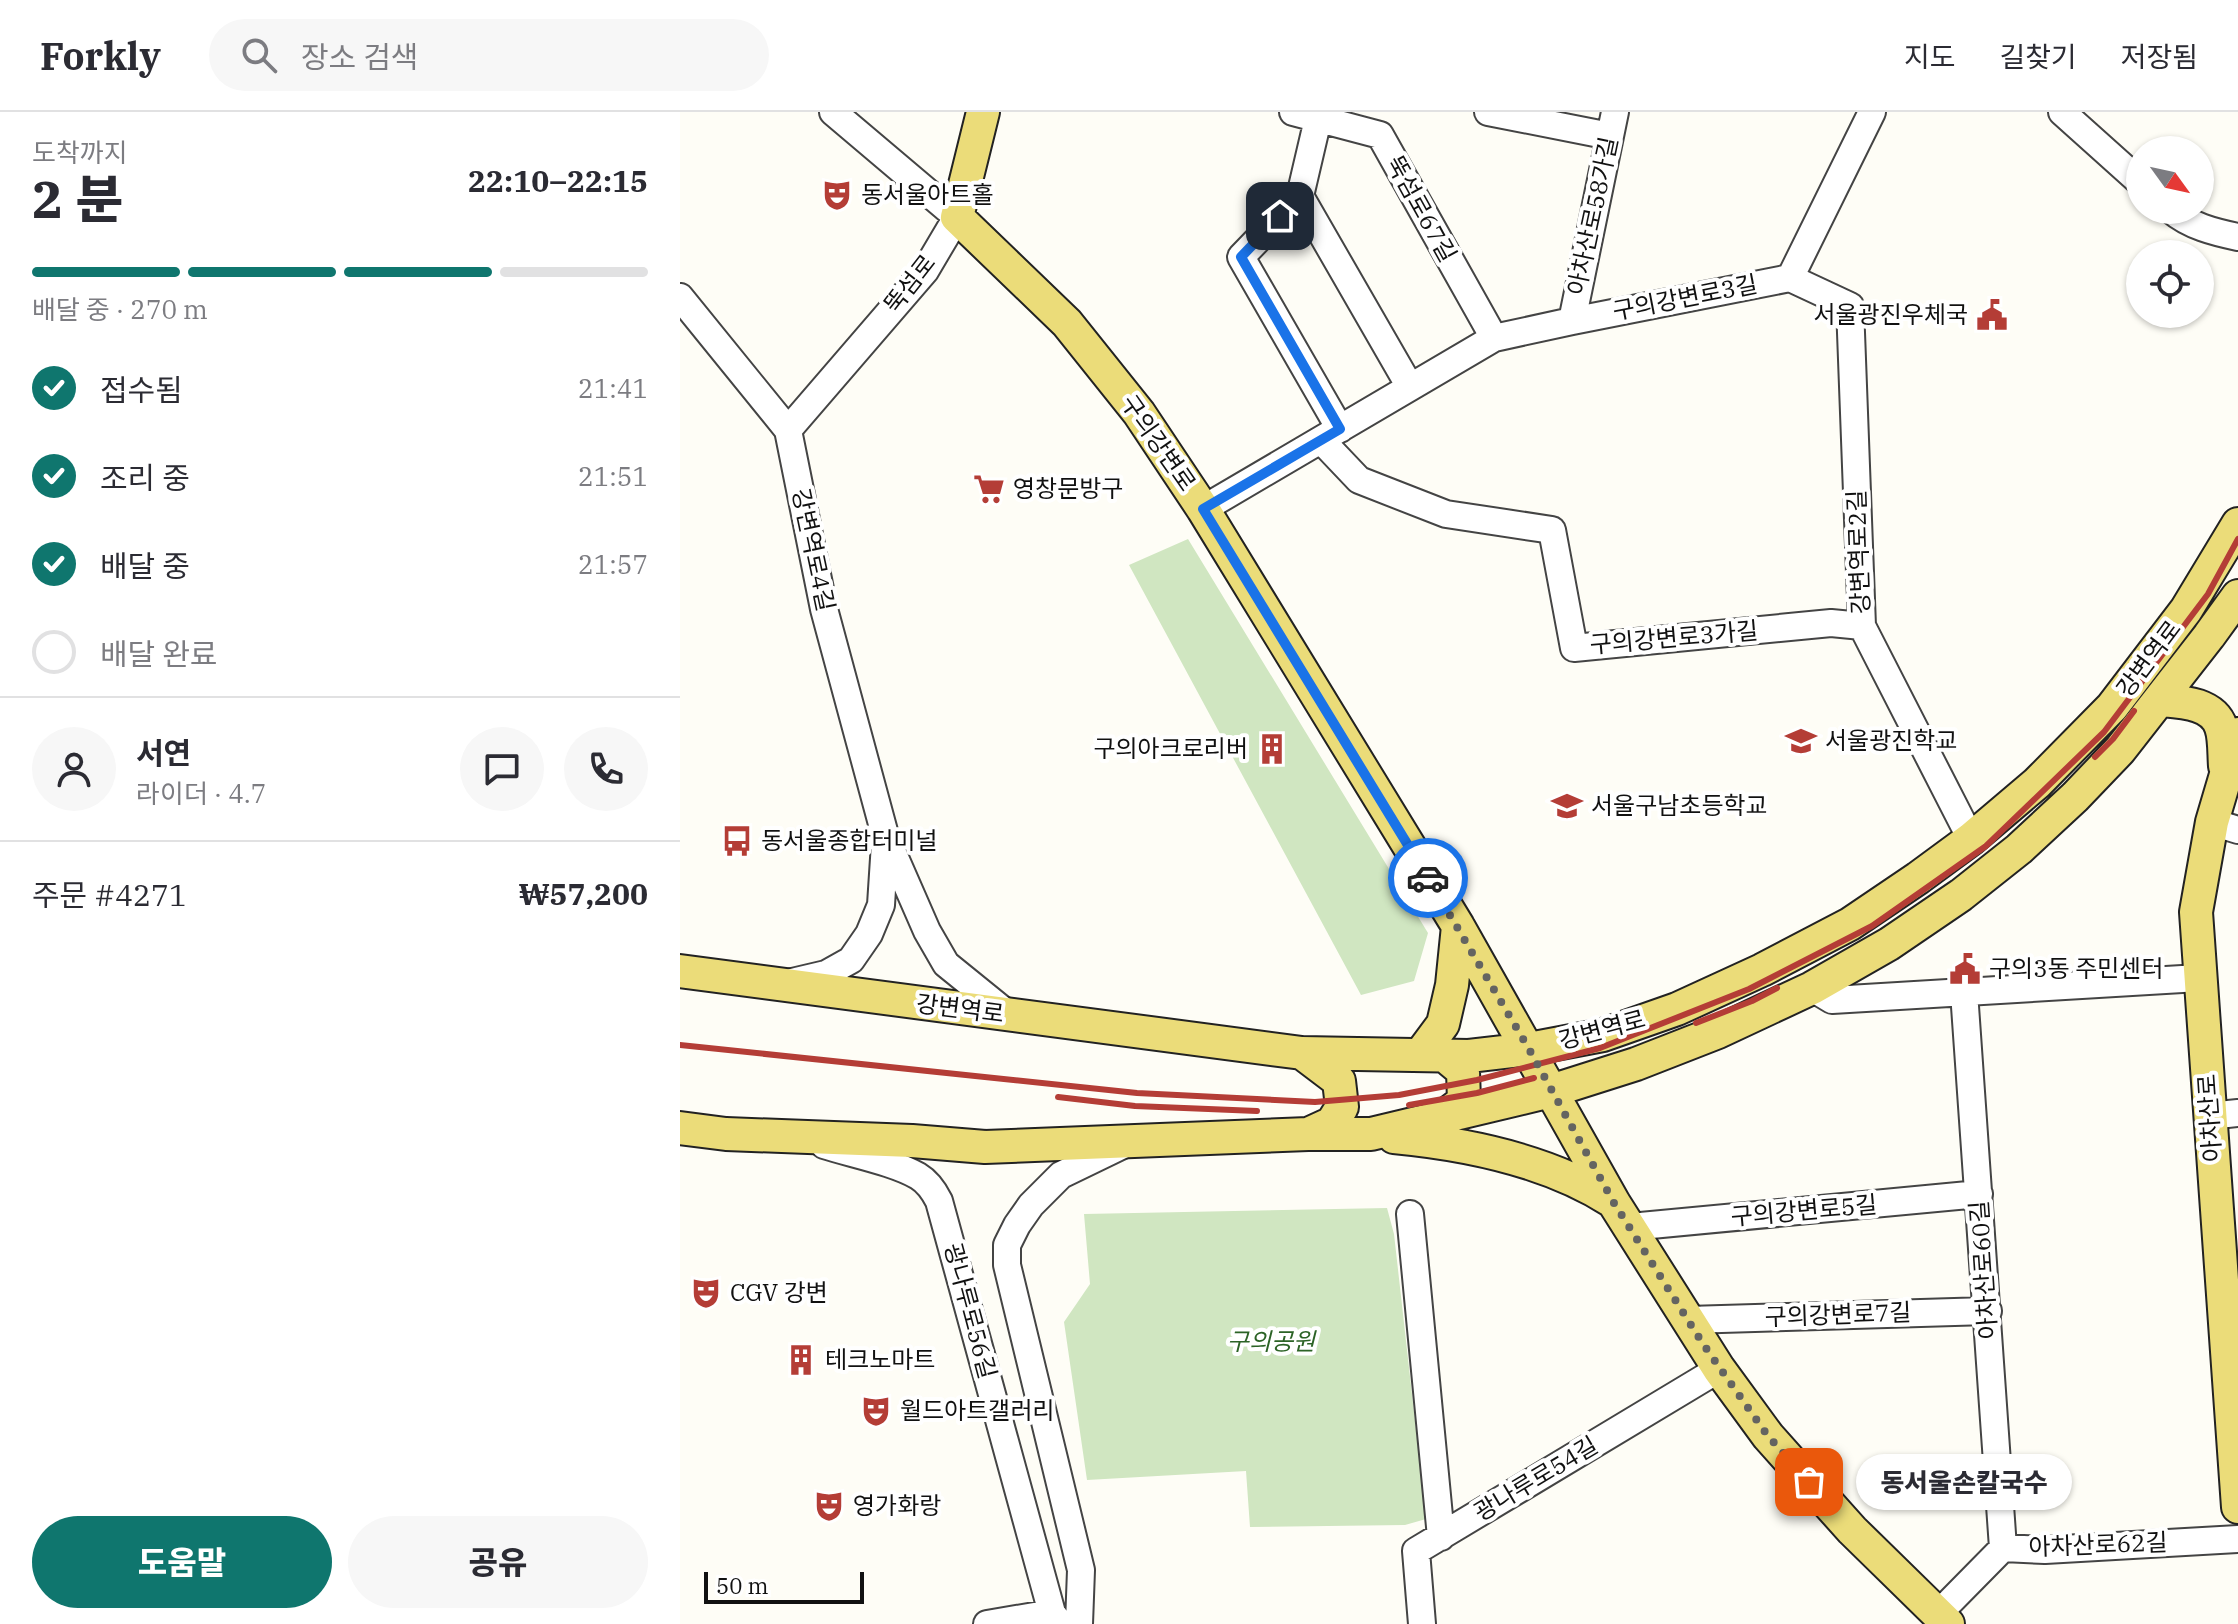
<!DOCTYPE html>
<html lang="ko">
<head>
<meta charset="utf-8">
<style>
  body { margin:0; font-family:"IBM Plex Serif","Noto Sans KR",serif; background:#f7f7f7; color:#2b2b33; height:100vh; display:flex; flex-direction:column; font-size:30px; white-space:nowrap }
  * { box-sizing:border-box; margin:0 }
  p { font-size:26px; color:#7c7c81 }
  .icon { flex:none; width:44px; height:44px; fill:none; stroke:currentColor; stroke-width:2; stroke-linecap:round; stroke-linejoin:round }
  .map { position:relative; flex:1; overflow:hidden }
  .sheet { display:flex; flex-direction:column; background:#fff; width:680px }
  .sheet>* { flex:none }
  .needle { width:52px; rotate:123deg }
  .fabs { position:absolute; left:1446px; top:24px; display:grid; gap:16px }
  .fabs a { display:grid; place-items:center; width:88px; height:88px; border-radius:50%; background:#fff; box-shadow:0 2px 6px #0004; font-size:40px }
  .scale { position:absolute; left:24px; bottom:20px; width:160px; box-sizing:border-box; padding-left:8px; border:4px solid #111; border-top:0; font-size:22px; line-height:28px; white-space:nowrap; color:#111; -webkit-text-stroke:6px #fff; paint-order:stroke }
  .pin { position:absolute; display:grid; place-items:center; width:68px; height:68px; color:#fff; margin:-34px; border-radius:16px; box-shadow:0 4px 12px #0006 }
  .courier { position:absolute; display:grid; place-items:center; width:80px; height:80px; margin:-40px; border:6px solid #1a73e8; border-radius:50%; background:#fff; color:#222; box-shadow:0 2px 10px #0007 }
  .bubble { position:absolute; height:56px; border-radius:28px; background:#fff; box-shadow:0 2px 6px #0004; font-size:26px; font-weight:800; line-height:56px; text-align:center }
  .headline em { font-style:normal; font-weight:800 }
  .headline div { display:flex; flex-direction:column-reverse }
  .headline { display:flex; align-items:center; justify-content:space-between; height:136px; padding:0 32px }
  h1 { font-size:52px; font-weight:800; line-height:60px }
  .bar { display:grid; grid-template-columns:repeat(4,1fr); gap:12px 8px; align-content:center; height:96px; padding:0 32px }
  .bar i { height:10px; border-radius:6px; background:#e1e1e2 }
  .bar .active { background:#0f766e }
  .bar p { grid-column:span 4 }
  .line { display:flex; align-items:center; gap:20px; padding:0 32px; border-top:2px solid #e1e1e2 }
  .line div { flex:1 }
  .round { display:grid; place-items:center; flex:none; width:84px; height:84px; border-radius:42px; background:#f7f7f7 }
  ol { padding:0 32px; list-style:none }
  li { display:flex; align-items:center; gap:24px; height:88px }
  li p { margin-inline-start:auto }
  li .icon { padding:8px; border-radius:50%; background:#0f766e; color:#fff; stroke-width:4 }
  li:last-child { color:#7c7c81 }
  li i { width:44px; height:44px; border:4px solid #e1e1e2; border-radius:50% }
  .action { display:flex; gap:16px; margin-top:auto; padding:16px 32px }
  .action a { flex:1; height:92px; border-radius:48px; background:#0f766e; color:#fff; font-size:32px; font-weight:800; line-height:92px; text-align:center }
  .action a+a { background:#f7f7f7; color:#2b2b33 }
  header { display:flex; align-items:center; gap:48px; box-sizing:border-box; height:112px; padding:0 40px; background:#fff; border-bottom:2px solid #e1e1e2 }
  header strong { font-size:38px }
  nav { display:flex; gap:44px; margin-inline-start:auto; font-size:28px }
  .search { width:560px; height:72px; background:#f7f7f7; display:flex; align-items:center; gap:20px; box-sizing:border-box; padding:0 28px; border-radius:44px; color:#7c7c81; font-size:30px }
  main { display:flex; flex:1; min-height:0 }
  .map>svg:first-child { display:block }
  .green { fill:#d0e6c1 }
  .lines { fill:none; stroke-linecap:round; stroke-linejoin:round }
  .minor-casing { stroke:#444; stroke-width:30 }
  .major-casing { stroke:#222; stroke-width:36 }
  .minor { stroke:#fff; stroke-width:26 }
  .major { stroke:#ebdc79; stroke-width:32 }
  .rail { stroke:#b43d36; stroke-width:6 }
  .done { stroke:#646461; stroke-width:8; stroke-dasharray:0 14.4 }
  .route { stroke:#1a73e8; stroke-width:10 }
  .labels { text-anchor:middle; stroke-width:8; stroke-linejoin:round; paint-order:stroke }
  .poi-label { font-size:24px; fill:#111; stroke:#fff; text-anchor:start }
  .street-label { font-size:24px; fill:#111; stroke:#fff }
  .park-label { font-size:24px; font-style:italic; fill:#2c6326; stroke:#fff }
</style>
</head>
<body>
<header>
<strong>Forkly</strong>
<div class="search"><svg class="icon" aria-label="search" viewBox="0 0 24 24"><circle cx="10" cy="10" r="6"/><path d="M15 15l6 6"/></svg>장소 검색</div>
<nav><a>지도</a><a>길찾기</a><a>저장됨</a></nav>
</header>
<main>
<section class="sheet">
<div class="headline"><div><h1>2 분</h1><p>도착까지</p></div><em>22:10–22:15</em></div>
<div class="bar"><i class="active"></i><i class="active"></i><i class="active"></i><i></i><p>배달 중 · 270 m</p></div>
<ol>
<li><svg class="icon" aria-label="check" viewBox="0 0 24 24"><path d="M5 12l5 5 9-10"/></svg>접수됨<p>21:41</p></li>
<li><svg class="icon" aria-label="check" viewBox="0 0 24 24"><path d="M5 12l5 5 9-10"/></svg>조리 중<p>21:51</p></li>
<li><svg class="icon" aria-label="check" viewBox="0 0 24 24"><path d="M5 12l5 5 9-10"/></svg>배달 중<p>21:57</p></li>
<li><i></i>배달 완료</li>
</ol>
<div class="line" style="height:144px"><a class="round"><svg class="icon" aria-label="person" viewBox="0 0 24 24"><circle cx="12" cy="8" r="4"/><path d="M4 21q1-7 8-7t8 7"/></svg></a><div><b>서연</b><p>라이더 · 4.7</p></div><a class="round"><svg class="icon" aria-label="chat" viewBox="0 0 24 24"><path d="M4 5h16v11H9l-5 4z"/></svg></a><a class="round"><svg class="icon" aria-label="phone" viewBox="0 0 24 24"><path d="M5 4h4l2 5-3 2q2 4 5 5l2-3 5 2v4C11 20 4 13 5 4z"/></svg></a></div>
<div class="line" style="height:104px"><div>주문 #4271</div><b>₩57,200</b></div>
<div class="action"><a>도움말</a><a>공유</a></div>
</section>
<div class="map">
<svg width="1558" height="1512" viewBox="0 0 1558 1512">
  <rect width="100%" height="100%" fill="#fefdf6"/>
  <path class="green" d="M508 427 748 821 734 869 681 883 449 453Z
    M707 1096 714 1122 746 1407 725 1413 570 1415 566 1359 407 1368 384 1210 410 1172 404 1102Z"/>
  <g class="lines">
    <defs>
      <path id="minor" d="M613 0 700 23 814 226
        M808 0 930 24
        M1382 0 1460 70
        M638 7 620 84 561 145 660 317
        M620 84 730 275
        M1491 98C1510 114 1534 120 1558 125
        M1110 166 1170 194 1182 514 1291 727
        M0 185 108 318 144 497 205 723 247 819 266 852 329 903
        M892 209 935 0
        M108 318 245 159 277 105 153 0
        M641 328 679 368 766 402 872 418 894 536 1151 511 1182 514
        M523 397 814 226 892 209 1110 166 1192 0
        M1532 710 1558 718
        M112 870 146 862 171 848 189 822 201 793 205 731
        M1132 876 1152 888 1519 866
        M1284 880 1323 1436
        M1529 1004 1558 1001
        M144 1033C172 1042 214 1050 238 1064 248 1070 254 1079 259 1089L372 1501 380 1512
        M730 1102 761 1425
        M950 1115 1299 1082
        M1008 1208 1308 1199
        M1258 1502 1323 1436 1365 1438 1558 1427
        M307 1512 372 1501
        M399 1512 401 1458 327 1153V1133L337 1113 351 1093 381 1063 445 1032
        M742 1512 736 1439 1039 1257"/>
      <path id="major" d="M303 0 277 105 387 211 459 301 523 397 778 814 934 1091 1039 1257 1088 1324 1129 1370 1172 1418 1268 1512
        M1480 588C1502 590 1533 591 1541 615 1545 626 1544 642 1545 654
        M1558 622 1532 710 1516 800 1558 1395
        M0 859 622 941 789 944 849 937 923 923 997 897 1082 858 1170 812 1238 766 1291 727 1357 671 1432 595 1506 498 1558 412
        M622 941 659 969 662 995 652 1011 628 1022
        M740 943 763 912 772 873 778 814
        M763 1005 784 989 783 959 765 944
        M0 1016 46 1022 232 1029 305 1035 628 1022H691L871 979 956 952 1038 920 1132 876 1209 832 1281 783 1339 737 1395 685 1440 638 1529 524 1558 484
        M714 1025C788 1032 868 1048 932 1089"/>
    </defs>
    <use href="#minor" class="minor-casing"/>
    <use href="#major" class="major-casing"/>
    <use href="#minor" class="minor"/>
    <use href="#major" class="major"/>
    <path class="rail" d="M1415 645 1433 627 1454 599
      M1016 911 1072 889 1097 876
      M0 933 457 981 635 990 719 983 797 968 920 936 1069 877 1192 814 1306 734 1424 620 1528 482 1558 427
      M378 985 455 994 577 999
      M729 993 797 981 854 966"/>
  </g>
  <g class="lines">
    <path class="done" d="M748 766 849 937 934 1091 1023 1232 1088 1324 1129 1370"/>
    <path class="route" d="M600 104 561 145 660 317 523 397 748 766"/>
  </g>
  <defs>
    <symbol id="theatre-bare" viewBox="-9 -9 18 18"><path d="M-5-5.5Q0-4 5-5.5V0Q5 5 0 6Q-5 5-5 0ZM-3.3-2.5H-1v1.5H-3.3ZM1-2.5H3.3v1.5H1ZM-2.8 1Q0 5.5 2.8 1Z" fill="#b43d36" stroke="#fff" stroke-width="2.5" paint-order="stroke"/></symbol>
    <symbol id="civic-bare" viewBox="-9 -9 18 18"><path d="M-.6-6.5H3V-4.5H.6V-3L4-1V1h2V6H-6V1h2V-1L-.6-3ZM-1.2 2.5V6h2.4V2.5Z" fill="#b43d36" stroke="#fff" stroke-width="2.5" paint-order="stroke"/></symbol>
    <symbol id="supermarket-bare" viewBox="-9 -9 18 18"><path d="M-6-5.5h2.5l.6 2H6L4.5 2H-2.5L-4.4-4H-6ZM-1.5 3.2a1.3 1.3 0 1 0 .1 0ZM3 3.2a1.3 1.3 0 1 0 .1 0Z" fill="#b43d36" stroke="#fff" stroke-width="2.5" paint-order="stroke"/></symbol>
    <symbol id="school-bare" viewBox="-9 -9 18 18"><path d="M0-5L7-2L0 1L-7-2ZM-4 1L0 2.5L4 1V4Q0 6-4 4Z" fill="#b43d36" stroke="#fff" stroke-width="2.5" paint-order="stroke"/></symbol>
    <symbol id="building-bare" viewBox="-9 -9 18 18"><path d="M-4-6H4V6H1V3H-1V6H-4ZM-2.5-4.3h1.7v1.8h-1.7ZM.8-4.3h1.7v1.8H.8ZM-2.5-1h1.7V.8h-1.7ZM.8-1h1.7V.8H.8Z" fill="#b43d36" stroke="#fff" stroke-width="2.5" paint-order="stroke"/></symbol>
    <symbol id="bus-bare" viewBox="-9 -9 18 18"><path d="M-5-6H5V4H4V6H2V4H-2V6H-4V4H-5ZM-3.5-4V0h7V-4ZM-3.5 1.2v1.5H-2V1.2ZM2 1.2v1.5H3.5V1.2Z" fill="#b43d36" stroke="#fff" stroke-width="2.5" paint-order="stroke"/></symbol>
  </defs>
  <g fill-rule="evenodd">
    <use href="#theatre-bare" x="135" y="61" width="44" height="44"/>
    <use href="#civic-bare" x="1290" y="181" width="44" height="44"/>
    <use href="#supermarket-bare" x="287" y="355" width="44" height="44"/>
    <use href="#school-bare" x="1099" y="607" width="44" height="44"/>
    <use href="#building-bare" x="570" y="615" width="44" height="44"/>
    <use href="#school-bare" x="865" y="672" width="44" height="44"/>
    <use href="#bus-bare" x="35" y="707" width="44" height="44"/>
    <use href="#civic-bare" x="1263" y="835" width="44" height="44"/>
    <use href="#theatre-bare" x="4" y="1159" width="44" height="44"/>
    <use href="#building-bare" x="99" y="1226" width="44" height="44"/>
    <use href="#theatre-bare" x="174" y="1277" width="44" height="44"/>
    <use href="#theatre-bare" x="127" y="1372" width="44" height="44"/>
  </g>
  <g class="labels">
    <g class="poi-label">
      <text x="181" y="91">동서울아트홀</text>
      <text x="1288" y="211" text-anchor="end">서울광진우체국</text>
      <text x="333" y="385">영창문방구</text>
      <text x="1145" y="637">서울광진학교</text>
      <text x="568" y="645" text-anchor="end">구의아크로리버</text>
      <text x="911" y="702">서울구남초등학교</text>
      <text x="81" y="737">동서울종합터미널</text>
      <text x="1309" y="865">구의3동 주민센터</text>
      <text x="50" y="1189">CGV 강변</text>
      <text x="145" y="1256">테크노마트</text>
      <text x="220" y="1307">월드아트갤러리</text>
      <text x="173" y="1402">영가화랑</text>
    </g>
    <g class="street-label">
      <text transform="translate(741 97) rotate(61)" y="8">뚝섬로67길</text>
      <text transform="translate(913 104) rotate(-78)" y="8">아차산로58가길</text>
      <text transform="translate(230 172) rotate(-52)" y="8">뚝섬로</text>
      <text transform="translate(1005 186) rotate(-11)" y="8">구의강변로3길</text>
      <text transform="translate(478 331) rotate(55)" y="8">구의강변로</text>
      <text transform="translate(133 438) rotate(78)" y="8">강변역로4길</text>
      <text transform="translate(1179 440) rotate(-92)" y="8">강변역로2길</text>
      <text transform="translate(994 526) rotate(-5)" y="8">구의강변로3가길</text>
      <text transform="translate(1469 547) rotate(-53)" y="8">강변역로</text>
      <text transform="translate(280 897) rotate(7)" y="8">강변역로</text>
      <text transform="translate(922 918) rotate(-15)" y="8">강변역로</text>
      <text transform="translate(1530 1006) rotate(-94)" y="8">아차산로</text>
      <text transform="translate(1124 1099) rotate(-5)" y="8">구의강변로5길</text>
      <text transform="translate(1304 1158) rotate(-94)" y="8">아차산로60길</text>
      <text transform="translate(290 1199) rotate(75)" y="8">광나루로56길</text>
      <text transform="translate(1158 1203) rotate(-2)" y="8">구의강변로7길</text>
      <text transform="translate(856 1367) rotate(-31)" y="8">광나루로54길</text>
      <text transform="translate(1418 1433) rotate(-2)" y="8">아차산로62길</text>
    </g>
    <g class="park-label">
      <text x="591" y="1238">구의공원</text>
    </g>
  </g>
</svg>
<div class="fabs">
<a><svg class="needle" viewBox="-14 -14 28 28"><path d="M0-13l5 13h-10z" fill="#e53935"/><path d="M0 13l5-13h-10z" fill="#7c7c81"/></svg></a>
<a><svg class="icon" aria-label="locate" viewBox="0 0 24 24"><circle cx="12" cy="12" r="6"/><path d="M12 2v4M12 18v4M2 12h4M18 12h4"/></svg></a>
</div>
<div class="scale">50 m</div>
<div class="pin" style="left:1129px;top:1370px;background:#ea580c"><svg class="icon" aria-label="bag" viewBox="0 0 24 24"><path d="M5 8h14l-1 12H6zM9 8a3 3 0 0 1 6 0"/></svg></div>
<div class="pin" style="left:600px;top:104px;background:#1f2937"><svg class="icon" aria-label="home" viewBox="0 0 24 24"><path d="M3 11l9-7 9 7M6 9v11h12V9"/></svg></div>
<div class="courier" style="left:748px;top:766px"><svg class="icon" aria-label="car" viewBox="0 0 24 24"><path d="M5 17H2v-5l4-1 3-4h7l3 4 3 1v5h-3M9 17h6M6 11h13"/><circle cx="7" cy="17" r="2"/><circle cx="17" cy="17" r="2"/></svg></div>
<div class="bubble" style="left:1176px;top:1342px;width:216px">동서울손칼국수</div>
</div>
</main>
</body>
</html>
